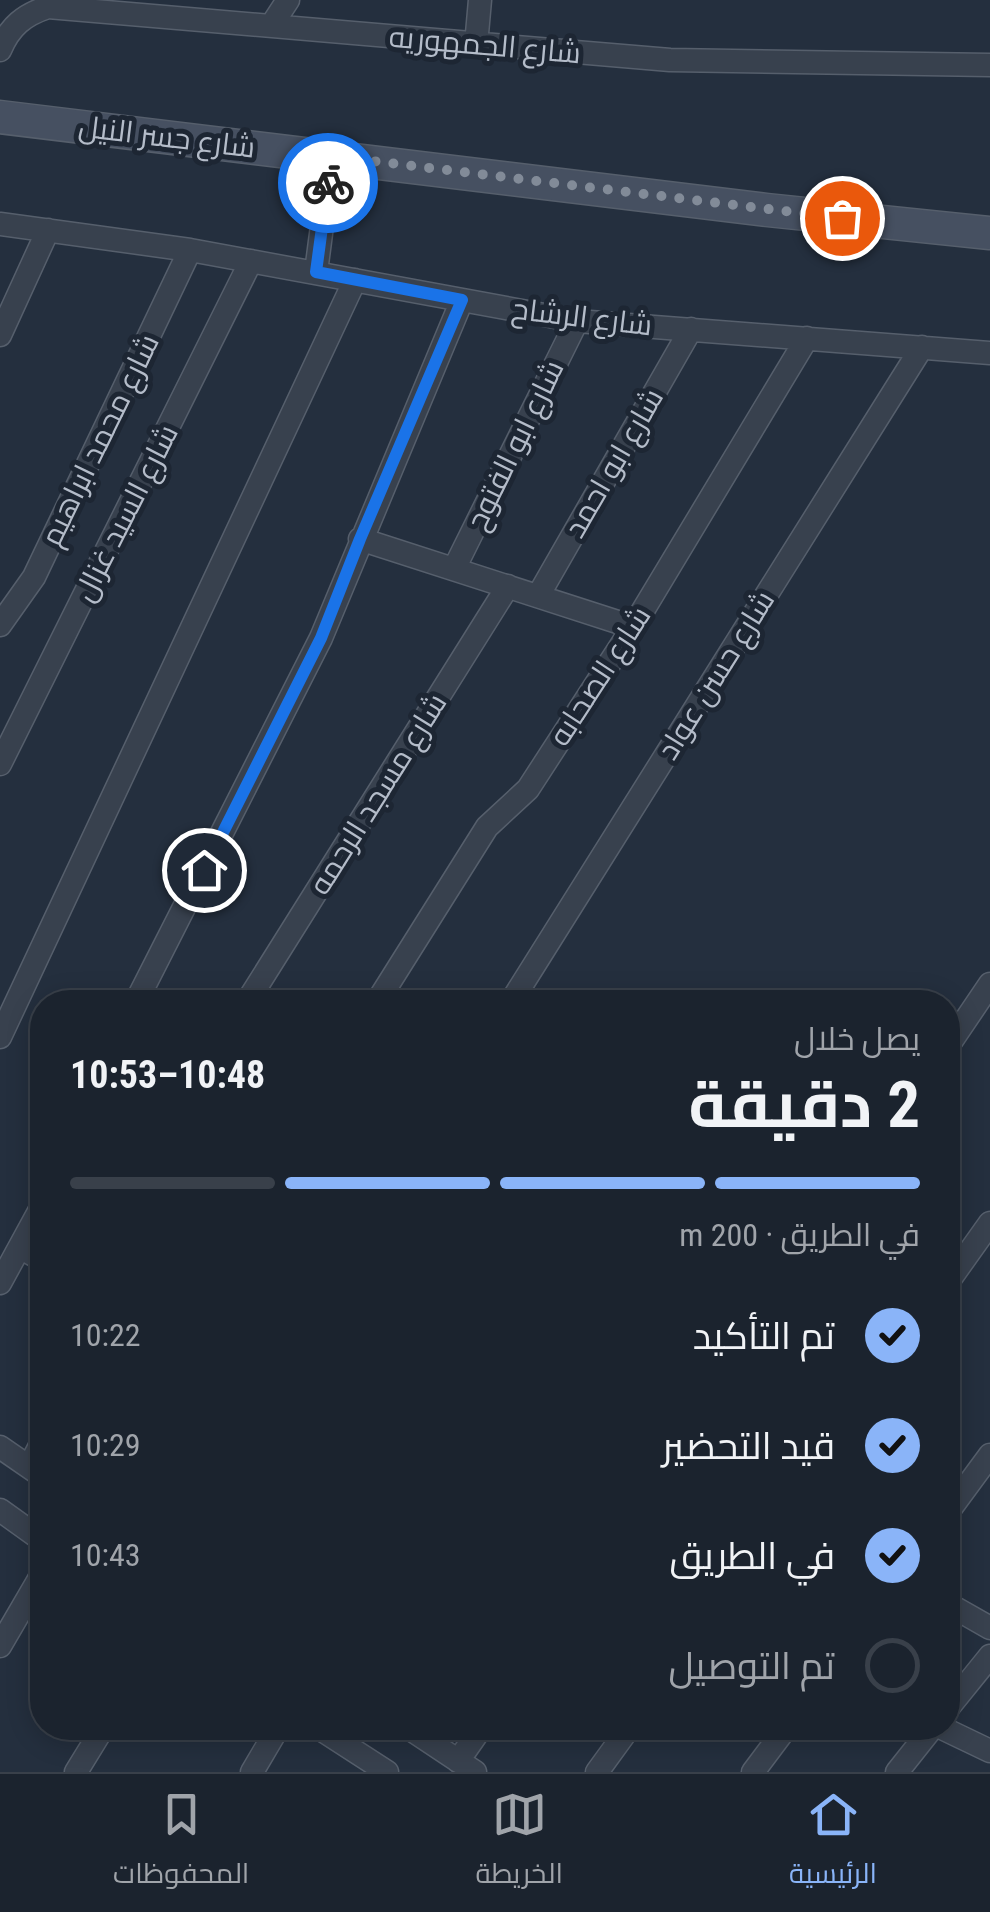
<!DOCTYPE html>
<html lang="ar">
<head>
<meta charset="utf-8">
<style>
  body { margin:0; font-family:"Roboto Condensed",Cairo,sans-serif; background:#242b36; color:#f1f3f6; direction:rtl; height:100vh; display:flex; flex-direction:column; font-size:38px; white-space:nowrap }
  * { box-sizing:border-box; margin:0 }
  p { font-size:32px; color:#a0a4aa }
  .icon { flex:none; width:55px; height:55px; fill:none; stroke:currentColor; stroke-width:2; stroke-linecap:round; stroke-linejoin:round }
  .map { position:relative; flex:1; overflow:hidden; direction:ltr }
  .drawer { position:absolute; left:30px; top:990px; width:930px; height:750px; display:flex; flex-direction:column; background:#1b232e; border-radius:40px; box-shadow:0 5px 25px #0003,0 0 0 2px #39404a; direction:rtl }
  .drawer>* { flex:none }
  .pin { position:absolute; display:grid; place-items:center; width:85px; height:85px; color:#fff; margin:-42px; border:5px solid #fff; border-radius:50%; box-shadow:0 2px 10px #0007 }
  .courier { position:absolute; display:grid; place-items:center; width:100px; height:100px; margin:-50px; border:8px solid #1a73e8; border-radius:50%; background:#fff; color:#222; box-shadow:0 2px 12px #0007 }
  .overview em { font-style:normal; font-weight:700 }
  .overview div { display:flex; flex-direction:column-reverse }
  .overview { display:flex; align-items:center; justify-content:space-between; height:170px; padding:0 40px }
  h1 { font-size:65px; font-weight:700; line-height:75px }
  .bar { display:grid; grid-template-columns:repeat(4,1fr); gap:15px 10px; align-content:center; height:120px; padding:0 40px }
  .bar i { height:12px; border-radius:8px; background:#39404a }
  .bar .on { background:#8ab4f8 }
  .bar p { grid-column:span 4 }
  ol { padding:0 40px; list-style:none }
  li { display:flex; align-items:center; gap:30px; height:110px }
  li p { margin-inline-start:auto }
  li .icon { padding:10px; border-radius:50%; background:#8ab4f8; color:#111; stroke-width:4 }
  li:last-child { color:#a0a4aa }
  li i { width:55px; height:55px; border:5px solid #39404a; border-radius:50% }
  .tab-bar { display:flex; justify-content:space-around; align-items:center; height:140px; border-top:2px solid #39404a; background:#1b232e; font-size:28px; color:#a0a4aa }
  .tab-bar a { display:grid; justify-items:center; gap:5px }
  .tab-bar .on { color:#8ab4f8 }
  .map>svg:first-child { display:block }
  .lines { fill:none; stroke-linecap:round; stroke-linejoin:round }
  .street-casing { stroke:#565f6c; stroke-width:25 }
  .secondary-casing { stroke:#565f6c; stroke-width:35 }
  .street { stroke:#38414e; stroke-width:22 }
  .secondary { stroke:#465061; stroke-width:32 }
  .done { stroke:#828b98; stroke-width:10; stroke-dasharray:0 18 }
  .route { stroke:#1a73e8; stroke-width:12 }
  .labels { text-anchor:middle; stroke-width:10; stroke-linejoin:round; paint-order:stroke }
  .street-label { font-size:30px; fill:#b4bcc9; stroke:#1d2633 }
</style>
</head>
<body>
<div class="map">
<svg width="990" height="1772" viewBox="0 0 990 1772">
  <rect width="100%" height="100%" fill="#242f3e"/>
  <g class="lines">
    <defs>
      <path id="street" d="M271 26 288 0
        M476 45 480 0
        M0 50C10 26 24 15 48 7L670 60 990 65
        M0 224 190 250 577 321 990 353
        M316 272 331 157
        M0 335 48 230
        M360 539 633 627
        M454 569 577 321
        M538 596 691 329
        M0 625 34 577 190 250
        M0 764 251 261
        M136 1002 321 638 462 300
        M247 1002 508 586
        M377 1002 487 827 528 789 633 627 807 338
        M511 1002 922 347
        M0 1037 355 280
        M948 1046 990 984
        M20 1247 42 1260
        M948 1282 990 1223
        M0 1283 42 1206
        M0 1447 42 1476
        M29 1467 42 1442
        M0 1510 42 1540
        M948 1512 990 1455
        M948 1604 990 1628
        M0 1646 42 1574
        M948 1708 990 1656
        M319 1728 387 1772
        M409 1728 475 1772
        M942 1728 990 1751
        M458 1761 481 1728
        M76 1772 103 1728
        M252 1772 278 1728
        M597 1772 629 1728
        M753 1772 786 1728
        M897 1772 932 1728"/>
      <path id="secondary" d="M0 117 767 210 990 233"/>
    </defs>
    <use href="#street" class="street-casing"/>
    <use href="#secondary" class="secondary-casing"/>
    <use href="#street" class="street"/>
    <use href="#secondary" class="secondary"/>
  </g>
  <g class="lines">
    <path class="done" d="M328 183 331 156 842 218"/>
    <path class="route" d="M204 870 321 638 360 539 462 300 316 272 328 183"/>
  </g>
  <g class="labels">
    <g class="street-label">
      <text transform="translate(485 45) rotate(5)" y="10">شارع الجمهوريه</text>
      <text transform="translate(167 137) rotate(7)" y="10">شارع جسر النيل</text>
      <text transform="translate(582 317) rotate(7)" y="10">شارع الرشاح</text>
      <text transform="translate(100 440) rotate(-64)" y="10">شارع محمد ابراهيم</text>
      <text transform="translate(515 445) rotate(-64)" y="10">شارع ابو الفتوح</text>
      <text transform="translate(614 463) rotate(-60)" y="10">شارع ابو احمد</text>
      <text transform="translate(126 513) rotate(-63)" y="10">شارع السيد غزال</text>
      <text transform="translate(716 675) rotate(-58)" y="10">شارع حسن عواد</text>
      <text transform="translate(600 676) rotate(-57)" y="10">شارع الصحابه</text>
      <text transform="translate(378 794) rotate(-58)" y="10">شارع مسجد الرحمه</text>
    </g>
  </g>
</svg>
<div class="pin" style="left:842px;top:218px;background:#ea580c"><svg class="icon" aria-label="bag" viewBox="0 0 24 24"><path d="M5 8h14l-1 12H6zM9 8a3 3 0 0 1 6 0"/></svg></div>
<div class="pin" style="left:204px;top:870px;background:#1f2937"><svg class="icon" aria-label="home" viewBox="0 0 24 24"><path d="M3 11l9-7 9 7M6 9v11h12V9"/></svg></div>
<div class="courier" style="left:328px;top:183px"><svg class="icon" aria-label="bike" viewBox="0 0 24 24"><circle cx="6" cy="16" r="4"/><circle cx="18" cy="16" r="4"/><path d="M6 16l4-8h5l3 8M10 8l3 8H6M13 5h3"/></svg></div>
<section class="drawer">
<div class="overview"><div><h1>2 دقيقة</h1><p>يصل خلال</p></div><em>10:48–10:53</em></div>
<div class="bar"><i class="on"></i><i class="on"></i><i class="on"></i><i></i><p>في الطريق · 200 m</p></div>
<ol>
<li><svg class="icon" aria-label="check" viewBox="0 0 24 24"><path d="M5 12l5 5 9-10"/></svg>تم التأكيد<p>10:22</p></li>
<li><svg class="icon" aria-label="check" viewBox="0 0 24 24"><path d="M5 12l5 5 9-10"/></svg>قيد التحضير<p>10:29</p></li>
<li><svg class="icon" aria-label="check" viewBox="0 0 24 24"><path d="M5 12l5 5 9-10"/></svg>في الطريق<p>10:43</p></li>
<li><i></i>تم التوصيل</li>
</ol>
</section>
</div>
<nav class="tab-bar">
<a class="on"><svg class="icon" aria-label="home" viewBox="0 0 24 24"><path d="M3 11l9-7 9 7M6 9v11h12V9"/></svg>الرئيسية</a>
<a><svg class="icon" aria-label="map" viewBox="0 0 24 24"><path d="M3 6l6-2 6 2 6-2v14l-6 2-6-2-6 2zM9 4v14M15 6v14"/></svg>الخريطة</a>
<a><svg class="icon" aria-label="saved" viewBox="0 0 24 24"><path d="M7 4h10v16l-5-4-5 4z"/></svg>المحفوظات</a>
</nav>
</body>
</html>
